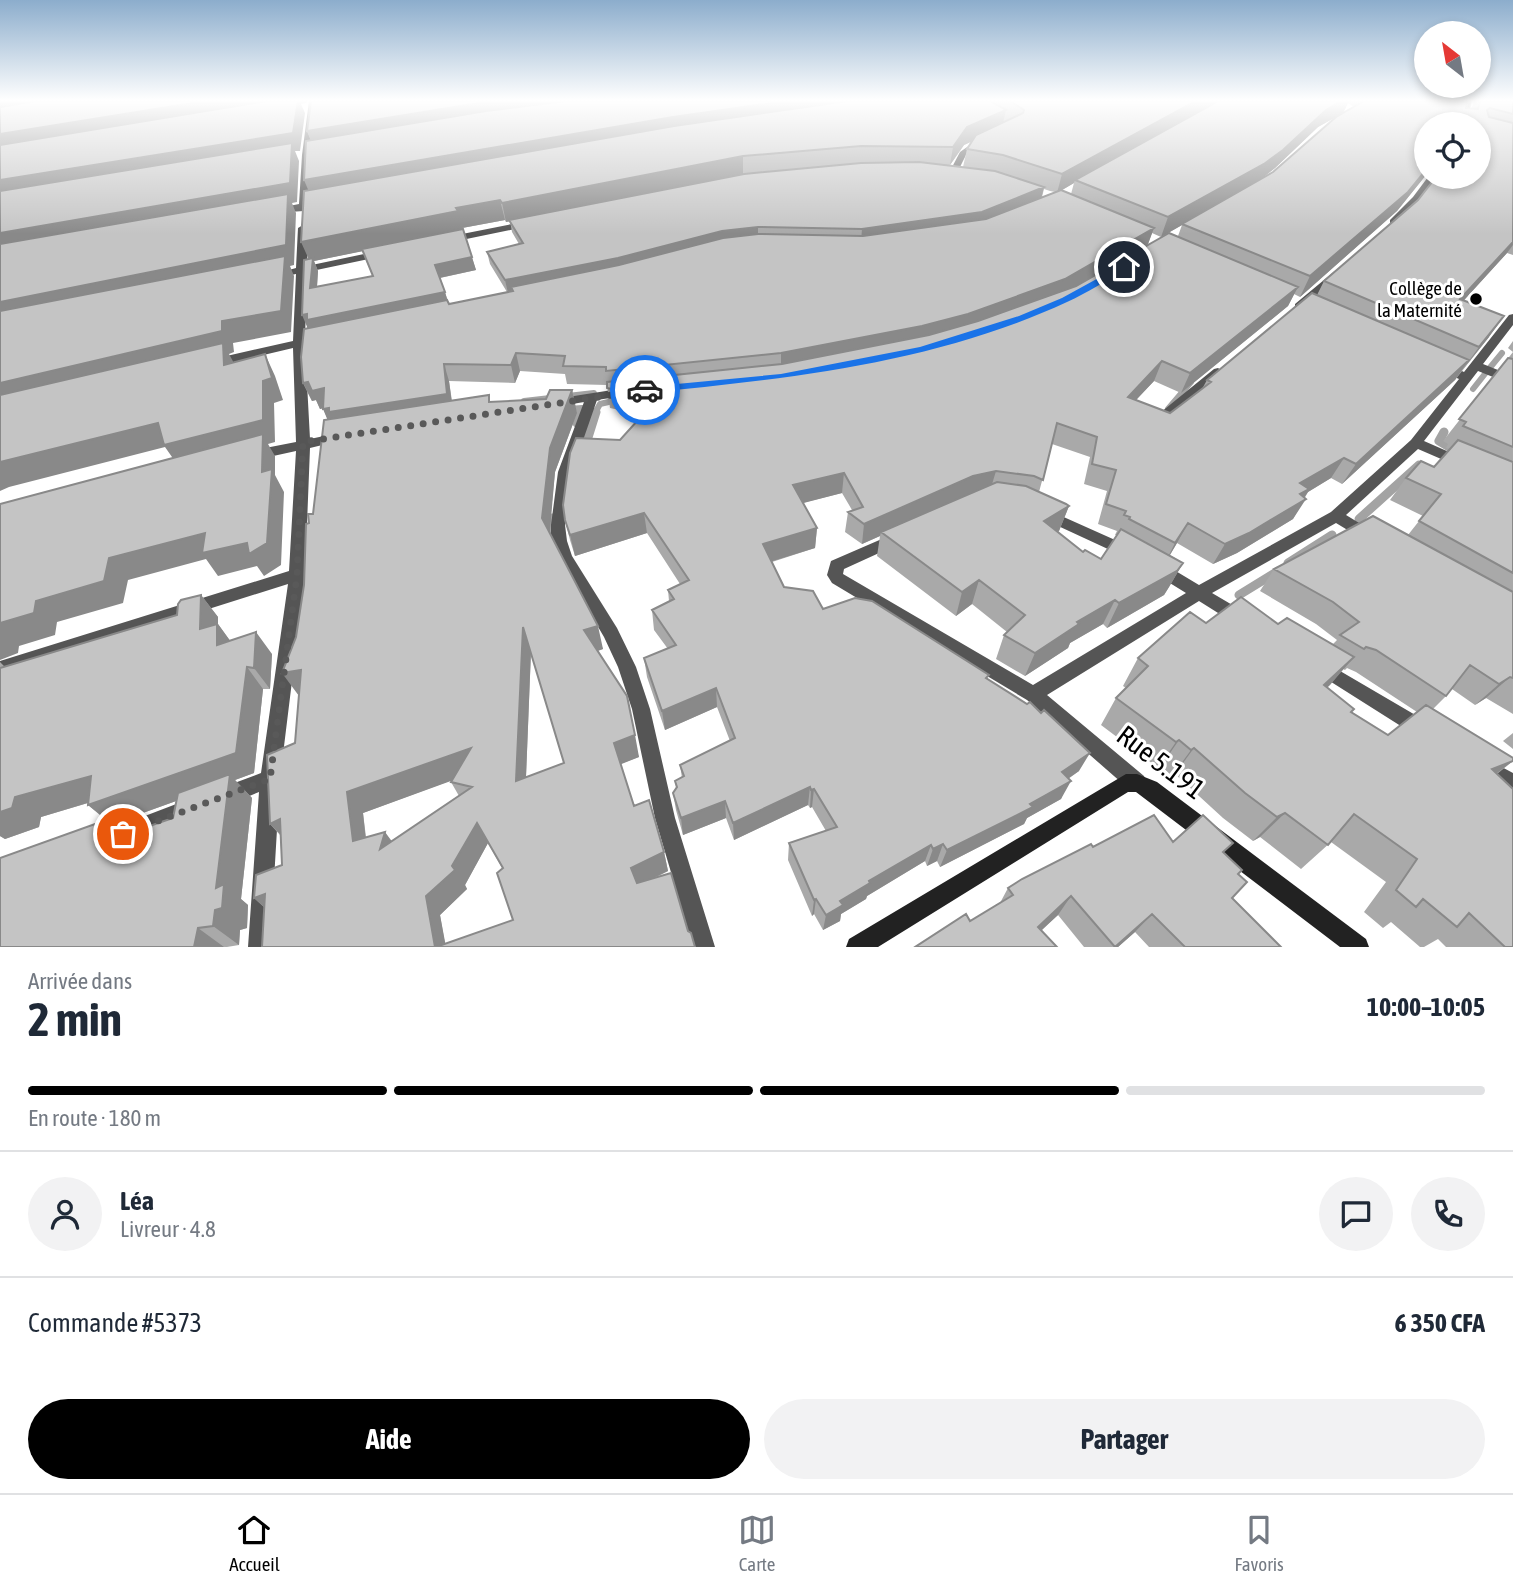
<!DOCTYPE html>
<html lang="fr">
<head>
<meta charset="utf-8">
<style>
  body { margin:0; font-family:"Asap Condensed",sans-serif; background:#f2f2f3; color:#1f2937; height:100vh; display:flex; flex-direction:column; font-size:26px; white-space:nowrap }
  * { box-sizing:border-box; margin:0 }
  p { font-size:23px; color:#747a83 }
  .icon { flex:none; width:38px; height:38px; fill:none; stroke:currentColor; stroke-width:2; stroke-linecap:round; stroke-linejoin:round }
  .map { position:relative; height:947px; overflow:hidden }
  .side { display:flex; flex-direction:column; background:#fff; flex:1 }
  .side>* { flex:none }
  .needle { width:46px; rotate:329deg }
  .controls { position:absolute; left:1414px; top:21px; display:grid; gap:14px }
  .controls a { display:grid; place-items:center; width:77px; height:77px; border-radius:50%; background:#fff; box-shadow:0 4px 10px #0003; font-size:35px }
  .pin { position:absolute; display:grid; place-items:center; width:60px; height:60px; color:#fff; margin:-30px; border:4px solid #fff; border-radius:50%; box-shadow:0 2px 7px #0007 }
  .courier { position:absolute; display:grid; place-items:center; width:70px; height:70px; margin:-35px; border:5px solid #1a73e8; border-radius:50%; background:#fff; color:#222; box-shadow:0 2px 9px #0007 }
  .head em { font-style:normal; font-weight:700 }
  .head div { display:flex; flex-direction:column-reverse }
  .head { display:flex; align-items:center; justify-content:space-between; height:119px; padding:0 28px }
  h1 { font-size:46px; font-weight:700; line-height:52px }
  .bar { display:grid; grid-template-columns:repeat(4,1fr); gap:10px 7px; align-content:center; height:84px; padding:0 28px }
  .bar i { height:9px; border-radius:5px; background:#e0e1e3 }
  .bar .current { background:#000 }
  .bar p { grid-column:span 4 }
  .line { display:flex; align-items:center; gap:18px; padding:0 28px; border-top:2px solid #e0e1e3 }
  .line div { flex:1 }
  .round { display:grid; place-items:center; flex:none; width:74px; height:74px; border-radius:37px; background:#f2f2f3 }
  .primary-button { display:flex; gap:14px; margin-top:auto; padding:14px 28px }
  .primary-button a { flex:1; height:80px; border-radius:42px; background:#000; color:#fff; font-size:28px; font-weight:700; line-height:80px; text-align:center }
  .primary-button a+a { background:#f2f2f3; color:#1f2937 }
  .tab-bar { display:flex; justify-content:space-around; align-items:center; height:98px; border-top:2px solid #e0e1e3; background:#fff; font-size:19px; color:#747a83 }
  .tab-bar a { display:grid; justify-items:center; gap:4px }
  .tab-bar .current { color:#000 }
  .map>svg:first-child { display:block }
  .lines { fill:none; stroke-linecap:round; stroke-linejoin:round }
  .stream-far1 { stroke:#a3a3a3; stroke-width:6 }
  .stream { stroke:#a3a3a3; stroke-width:9 }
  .street { fill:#555; fill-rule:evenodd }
  .secondary { fill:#222; fill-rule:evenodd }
  .wall { fill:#a9a9a9; fill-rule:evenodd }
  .shaded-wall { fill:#898989 }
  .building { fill:#c4c4c4; stroke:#898989; stroke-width:2; fill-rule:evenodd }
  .route { fill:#1a73e8 }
  .done { stroke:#595959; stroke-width:7; stroke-dasharray:0 12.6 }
  .poi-dot { fill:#000; stroke:#fff; stroke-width:2.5 }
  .labels { text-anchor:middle; stroke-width:6; stroke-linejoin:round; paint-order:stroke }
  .far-poi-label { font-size:19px; fill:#000; stroke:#fff; text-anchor:end }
  .near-street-label { font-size:28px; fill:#000; stroke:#fff }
</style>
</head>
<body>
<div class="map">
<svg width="1513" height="947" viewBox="0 0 1513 947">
  <rect width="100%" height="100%" fill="#fff"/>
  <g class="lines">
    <path class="stream-far1" d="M1488 370 1502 353
      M1473 389 1488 370
      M524 401 594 393
      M568 409 582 408 580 413
      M1168 409 1191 382
      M595 413 600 404 617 400"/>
    <path class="stream" d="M577 423 581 412
      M1444 432 1439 441 1454 450
      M585 447 596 412
      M1359 519 1419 465
      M549 543 552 518
      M1288 563 1332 535
      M1239 595 1278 571"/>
    <path class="street" d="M309 101H317L310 155 309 203 322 200 327 203 304 211 274 213V209L299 204 302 155Z
      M1464 101H1472L1466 124H1458Z
      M977 140 984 142 966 155 957 173H951L950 171 960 152Z
      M1428 177H1436L1419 201 1396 224H1390V220L1413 197Z
      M527 221 532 224 530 226 447 243 442 240 447 237Z
      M303 225 308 228 307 266 383 250 388 253 383 256 307 272 305 339 319 336 325 339 323 341 305 346 310 439 338 433 345 437 343 440 310 448 305 575 280 779 270 947H248L259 792 228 805 221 802 218 795 221 788 261 773 288 584 0 675V661L289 571 296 451 255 460 248 455 255 450 296 442 293 348 213 367 207 363 209 360 293 341 296 274 276 278 271 275 296 268 298 228Z
      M1336 270 1341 273 1340 275 1303 308H1295V304Z
      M1513 314V325L1483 364 1513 376V385L1478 371 1424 441 1465 459 1467 462 1465 465H1455L1418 449 1346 515 1374 532 1377 536 1374 540H1364L1336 523 1212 593 1246 613 1248 618 1246 623 1240 625 1234 623 1199 601 1047 695 1144 776 1147 783 1144 790 1137 792 1130 790 1027 700 832 583 827 575 831 561 891 535H901L904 539 901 543 844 569 843 574 1033 685 1186 593 1152 572 1150 568 1152 564 1158 562 1164 564 1199 585 1331 512 1411 440 1459 379 1437 369 1435 366 1437 363H1445L1464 372 1509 315Z
      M1218 368 1224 372 1222 375 1165 423H1155L1153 420 1155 417 1214 369Z
      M625 388 631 392 629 395 597 400 572 472 565 525 567 541 572 556 617 628 636 667 650 709 675 818 715 947H693L655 818 632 709 618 667 604 637 557 557 551 541V525L558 472 584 402 555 407 549 403 555 399Z
      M1048 510 1133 548 1136 552 1133 556H1123L1043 519 1041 515 1043 511Z
      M1323 661 1429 723 1431 729 1429 735 1422 737 1415 735 1317 673 1314 668 1317 663Z
      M1481 756 1513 773V793L1474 771 1471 765 1474 759Z
      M192 798 199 801 202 808 199 815 110 849 103 846 100 839 103 832Z"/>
    <path class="secondary" d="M1126 774H1137L1157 782 1366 939 1369 947H1340L1136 792H1128L878 947H846L849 939Z"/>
  </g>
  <path class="wall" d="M311 101H1468L1466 108H1472L1474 101H1513V255L1507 253 1464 300 1489 337 1455 380 1342 484 1331 478 1308 492 1293 519 1237 553 1213 564 1177 543 1170 555 1183 563 1169 587 1164 595 1107 628 1103 624 1070 643 1068 648 1025 676 996 659 1004 635 1007 632 972 604 956 616 877 556 880 536 862 544 845 532 848 512 852 510 842 493 802 503 817 528 815 548 772 562 784 587 823 609 988 679 1079 771 1068 779 1061 799 1027 818 1024 824 940 867 937 861 927 866 925 861 867 896 866 899 841 914 840 921 823 930 814 914 812 916 788 860 789 843 826 831 812 807 810 808 808 805 734 840 726 818 683 835 676 810 673 793 676 788 675 781 682 778 680 765 730 741 717 707 665 730 647 677 644 658 668 649 654 630 652 610 669 601 668 590 680 584 647 533 575 556 570 540 565 520 620 440 643 415 610 408 607 385 567 384 565 374 520 371 515 383 449 381 452 401 491 402 546 399 572 390 577 413 555 472 549 532 603 649 598 651 639 757 620 764 634 806 664 852 668 871 655 878 688 931 695 947H262L265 908 254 898 282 865 280 835 270 824 295 743 299 696 296 637 304 585 309 523 313 514 328 420 323 408 320 409 316 400 312 401 303 383 307 328 308 190 311 140 307 131ZM1348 103 1354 107 1273 172 1260 180 1275 168 1318 127 1343 113ZM1426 124 1479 177 1324 281 1317 295 1207 380 1202 389 1170 413 1136 400 1154 381 1181 393 1288 306 1294 294 1300 297 1397 211 1426 175ZM972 141 967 149 963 167 950 165 964 145ZM1074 183 1071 194 1062 190ZM1044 189 1050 191 1055 192 1042 197ZM505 220 506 222 510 221 512 232 519 244 487 252 490 264 507 292 449 304 440 278 476 270 462 228ZM1182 225 1178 236 1148 244 1152 233 1161 237ZM362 251 373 277 317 287 318 271 314 261ZM1052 444 1090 457 1084 484 1107 491 1098 524 1117 531 1115 535H1117L1101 559 1083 552 1058 532 1059 531 1069 506 1039 492ZM531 652 564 763 526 777ZM452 780 451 782 459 796 392 842 366 837 363 813ZM488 843 502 868 513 920 445 944 440 915 467 889 465 885Z
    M1513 341V714L1486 698 1475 705 1452 689 1446 696 1433 709 1513 758V761L1497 774 1513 947H1446L1438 939 1424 947H1420L1391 922 1383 928 1364 912 1386 882 1331 842 1301 869 1260 837 1253 841 1223 818 1175 774 1172 776 1161 766 1158 768 1101 725 1116 698 1126 688 1123 686 1138 658 1206 623 1278 624 1332 645 1337 640 1316 624 1260 591 1274 569 1408 535 1423 516 1390 500 1406 478 1434 467 1450 449 1446 448 1448 444 1443 441 1513 352 1508 348ZM1347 668 1356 672 1417 712 1388 735 1351 713 1327 688 1343 669 1345 670Z
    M201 595 218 617V624L230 641 272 654 270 689H263L254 773 235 780 252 798 241 899 248 905 247 928 240 930 239 945 227 947H0L106 820 88 805V803L41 817 39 827 5 839 0 836V662L5 667 177 615ZM176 801 173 818 128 834 115 823Z
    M1513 733V749L1503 741Z
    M1173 842 1223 853 1238 874 1232 898 1281 947H1149L1135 932 1118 947H1084L1058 915 1041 930 970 921 1000 903 1008 888 1093 847Z"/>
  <path class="shaded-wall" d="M0 101H94L0 117Z
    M205 101H307L306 103 301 104 305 113 300 151H295L299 161 297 202 292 203 296 213 294 265 290 266 294 276 291 332 233 343 234 352 229 354 235 365 0 409V134Z
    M491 101H637L314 149 307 131Z
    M786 101H906L312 199 304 180 673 117Z
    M1196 101H1221L1075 180 1074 183 1057 193 1062 174Z
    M1341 101H1349L1343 113 1318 127 1275 168 1256 183 1161 237 1168 217 1326 110Z
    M1006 110 1002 128 964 145 950 165 953 147 967 127Z
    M743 156V174L506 222 502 203Z
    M1426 170V175L1397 211 1300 297 1310 276Z
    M1044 187 1041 199 979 224 861 241 862 229Z
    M500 200 505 220 462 228 463 231 314 261 318 271 316 301 310 288V262L301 242 456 208Z
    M758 227V239L511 287 512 293H508L505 280 722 231Z
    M1154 228 1148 244 1060 296 964 332 781 370V353Z
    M1513 242V245L1507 253 1446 320 1460 299Z
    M472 257 476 270 439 278 435 265Z
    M1298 287 1288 306 1181 393 1190 373Z
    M445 292 449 306 308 329 302 315Z
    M1504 316 1489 337 1463 369 1479 347Z
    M516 353 520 371 515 383 511 365Z
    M265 354 275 376 283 400 274 403 275 442 268 444 275 456V475L284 492 281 565 264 576 257 566 218 576 206 559 128 580 123 603 57 622 55 635 19 646 18 653 0 660V623L109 558 205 533 247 543H267L179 467 165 447 9 487 0 491V462L263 381Z
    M1469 360 1455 380 1342 484 1356 464Z
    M1162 361 1154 381 1120 417 1128 397Z
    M444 364 449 381 453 412 331 428 323 409Z
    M308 382 324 388 332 406 320 409 316 400 312 401 303 383Z
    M572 390 577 413 555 472 549 542 542 518 550 448Z
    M1344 458 1331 478 1308 492 1301 502 1306 499 1293 519 1237 553 1213 564 1225 544 1300 483Z
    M996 471 990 491 881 532 880 536 862 544 864 524 973 476Z
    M844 473 842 493 792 506 793 485Z
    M1069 506 1059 531 1035 546 1044 521Z
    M644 513 647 533 575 556 570 535Z
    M1188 523 1177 543 1165 563 1175 543Z
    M817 528 815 548 763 564V544Z
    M1183 563 1169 587 1164 595 1107 628 1119 603Z
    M979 580 972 604 956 616 962 592Z
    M201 595 218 617V624L234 646 233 667 200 629Z
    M1115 600 1103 624 1070 643 1068 648 1025 676 1035 653 1077 622Z
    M598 626 603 649 590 653 584 630Z
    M523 627 531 650 525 802 516 781Z
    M256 632 272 654 270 689 254 668Z
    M1354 657 1330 685 1300 712 1324 685Z
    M247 667 263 689 254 773 235 780 252 798 241 899 248 905 247 928 240 930 239 945 213 926 216 888 229 782 115 823 137 841H106L109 822 88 805Z
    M301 670 299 696 282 673Z
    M1510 677 1486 698 1475 705 1499 684Z
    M716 688 717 707 665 730 662 711Z
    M635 735 639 757 619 765 614 743Z
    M1179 740 1161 766 1158 768 1176 742Z
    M471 748 481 770 363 813 368 861 353 841 347 792Z
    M1194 748 1175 774 1172 776 1191 750Z
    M1090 753 1079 771 1053 789 1062 772Z
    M1513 761 1481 785 1492 769Z
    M91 776 114 795 41 817 39 827 5 839 0 836V804L15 797Z
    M1071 781 1061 799 1027 818 1024 824 940 867 947 850Z
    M810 787 808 805 734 840 733 823Z
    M814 789 812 807 810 808 811 790Z
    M725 801 726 818 683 835 681 818Z
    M1285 813 1260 837 1253 841 1277 817Z
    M280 819 289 843 270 824Z
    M477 823 488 843 465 885 467 889 440 915 446 947H435L426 896 452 866Z
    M385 832 399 851 380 849Z
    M943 844 937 861 927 866 933 849Z
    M931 845 925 861 867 896 866 899 841 914 840 921 823 930 826 915 840 901 869 881Z
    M664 852 668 871 636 886 631 868Z
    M265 894 274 916 254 898Z
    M1071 896 1058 915 1026 945 1038 927Z
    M816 899 814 914 812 916 814 900Z
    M1152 914 1135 932 1118 947H1115Z
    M198 928 224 947H194Z"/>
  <path class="building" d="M36 101H205L0 134V107Z
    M267 101H298L293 133 0 180V145Z
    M311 101H491L307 131Z
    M566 101H786L673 117 304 180 306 141 486 111Z
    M848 101H990L1006 110 967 127 953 147 861 146 743 156 502 203 500 200 456 208 458 211 301 242 304 191 674 126Z
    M1010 101H1196L1062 174 1003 155 967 149 976 135 1023 113 1024 110Z
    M1218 101H1341L1326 110 1283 150 1264 164 1168 217 1075 180Z
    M1364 101H1468L1466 108 1478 109 1480 101H1513V114L1490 108 1487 110 1489 117 1513 123V242L1460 299 1504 316 1479 347 1324 281 1418 200 1436 177H1479V124H1426V170L1408 192 1310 276 1182 224 1273 172 1336 117Z
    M292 143 290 183 0 233V191Z
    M919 162 995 171 1044 187 982 212 862 229 758 227 722 231 618 258 505 280 487 252 523 243 509 220 744 174 861 163Z
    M1061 190 1154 228 1065 279 968 314 922 326 781 353 606 371V367L563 366 565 356 516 353 511 365 444 364 447 394 329 412V408L323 409 324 388 312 391 308 382 303 383 301 357 304 329 447 300 449 304 513 291 511 287 619 265 723 238 758 234 863 236 986 219Z
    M288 194 286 245 0 302V244Z
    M463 229 472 257 435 265 445 292 307 320V314L302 315 304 260 313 258 310 288 373 276 362 249Z
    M1169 233 1298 287 1190 373 1162 361 1128 397 1170 413 1211 382 1207 380 1312 293 1469 360 1356 464 1344 458 1300 483 1309 489 1300 494 1306 499 1249 533 1225 544 1188 523 1175 543 1129 519 1130 517 1124 515 1126 511 1106 504 1116 470 1092 464 1097 437 1057 423 1043 480 1034 476 996 471 973 476 864 524 848 512 863 507 844 473 793 485 817 528 763 544 784 587 813 591 823 609 855 598 872 601 989 675 986 678 1027 704 1030 702 1041 713 1044 710 1090 753 1062 772 1071 781 1030 804 1033 807 947 850 943 844 933 849 931 845 869 881 870 883 840 901 843 905 826 915 816 899 814 900 789 843 837 827 814 789 811 790 810 787 733 823 725 801 681 818 673 793 677 787 675 781 684 776 680 765 735 738 716 688 662 711 644 658 676 645 652 610 674 599 668 590 689 580 644 513 570 535 565 520 563 505 570 453 576 438 620 440 657 399 607 388V382L782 364 929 335 978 321 1076 286Z
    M285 256 281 311 222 321V331L0 383V311Z
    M223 343 224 365 265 354 272 378 263 381V420L164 445 158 423 0 462V395Z
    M1508 358 1513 359V447L1463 426 1466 422 1459 419Z
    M550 390H572L550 448 542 518 598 626 584 630 627 696 635 735 614 743 634 806 649 800 664 852 631 868 637 883 671 873 688 931 691 933 695 947H436L513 920 497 873 503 868 477 823 452 866 455 870 426 896 435 947H262L265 894 254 898 256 875 282 865 280 819 270 824 267 755 295 743 301 670 282 673 296 637 304 585 306 524 309 523 308 514H313L324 420 489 395V402L546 399ZM523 627 564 763 516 781ZM471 748 451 782 472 787 380 849 385 832 353 841 347 792Z
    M263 434 262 472 272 469 267 543 249 554 247 543 202 553 205 533 109 558 104 581 36 601 34 613 0 623V504Z
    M1458 440 1513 462V573L1419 521 1441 494 1406 478 1421 461 1434 467Z
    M997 482 1026 486 1066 504 1069 506 1044 521 1083 552 1085 550 1101 559 1121 529 1183 563 1177 571 1119 603 1115 600 1077 622 1079 624 1035 653 1004 635 1025 615 979 580 962 592 881 532Z
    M1373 516 1513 592V678L1510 677 1499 684 1470 665 1446 696 1376 650 1366 647 1364 649 1340 635 1359 622 1333 602 1274 569Z
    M201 595 200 629 217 624V645L256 632 254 668 247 667 236 753 88 805 91 776 15 797 12 808 0 812V668L177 615 178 604 181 600Z
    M1241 597 1278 624 1287 618 1354 657 1324 685 1354 709 1351 712 1388 735 1426 705 1513 758V761L1492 769 1513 789V947H1505L1469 913 1457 927 1423 899 1416 907 1396 890 1417 859 1354 814 1328 845 1285 813 1277 817 1245 793 1194 748 1191 750 1179 740 1176 742 1116 698 1148 666 1138 658 1190 612 1206 623Z
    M230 774 216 888 224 884 222 908 215 910 213 926 198 928 194 947H0V858L109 819 106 841 173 818 178 793Z
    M1154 815 1173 842 1203 815 1233 843 1223 852 1242 870 1238 874 1247 882 1232 898 1281 947H1185L1152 914 1115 947 1071 896 1038 927 1057 947H915L966 914 970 921 1013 895 1008 888 1022 879 1091 844 1093 847Z"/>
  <linearGradient id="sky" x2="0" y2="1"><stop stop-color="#8cadcc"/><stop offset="0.43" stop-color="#fff"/><stop offset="1" stop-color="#fff" stop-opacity="0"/></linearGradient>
  <rect width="1513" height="234" fill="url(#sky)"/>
  <path class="route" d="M1124 264 1127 268C1107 280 1087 293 1067 302 935 363 788 379 645 393L640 390 645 387 781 374 920 347 1019 316 1062 298Z"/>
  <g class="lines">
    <path class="done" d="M123 834 270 779 297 575 303 442 645 390"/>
  </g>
  <circle class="poi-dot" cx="1476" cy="299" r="7"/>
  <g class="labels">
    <g class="far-poi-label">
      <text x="1462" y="295">Collège de<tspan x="1462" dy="22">la Maternité</tspan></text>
    </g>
    <g class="near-street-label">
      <text transform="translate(1161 762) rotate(37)" y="10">Rue 5.191</text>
    </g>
  </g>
</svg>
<div class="controls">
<a><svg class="needle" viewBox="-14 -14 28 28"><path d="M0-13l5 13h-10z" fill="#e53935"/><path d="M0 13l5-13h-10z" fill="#747a83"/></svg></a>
<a><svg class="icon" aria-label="locate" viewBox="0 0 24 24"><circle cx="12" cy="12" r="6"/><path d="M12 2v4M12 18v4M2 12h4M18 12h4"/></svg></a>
</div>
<div class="pin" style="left:123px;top:834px;background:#ea580c"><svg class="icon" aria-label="bag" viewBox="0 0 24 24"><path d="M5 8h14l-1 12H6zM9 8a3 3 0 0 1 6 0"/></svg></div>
<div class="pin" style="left:1124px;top:267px;background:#1f2937"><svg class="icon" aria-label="home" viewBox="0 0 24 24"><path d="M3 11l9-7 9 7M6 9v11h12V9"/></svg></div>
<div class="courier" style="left:645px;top:390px"><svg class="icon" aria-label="car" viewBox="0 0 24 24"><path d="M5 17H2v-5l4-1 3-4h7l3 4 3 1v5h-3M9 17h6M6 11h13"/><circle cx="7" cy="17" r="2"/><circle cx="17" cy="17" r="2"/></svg></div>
</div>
<section class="side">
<div class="head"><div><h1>2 min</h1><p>Arrivée dans</p></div><em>10:00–10:05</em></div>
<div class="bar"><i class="current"></i><i class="current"></i><i class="current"></i><i></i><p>En route · 180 m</p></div>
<div class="line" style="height:126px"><a class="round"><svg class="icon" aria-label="person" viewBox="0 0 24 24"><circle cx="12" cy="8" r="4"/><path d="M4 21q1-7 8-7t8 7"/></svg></a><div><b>Léa</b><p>Livreur · 4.8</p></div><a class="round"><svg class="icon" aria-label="chat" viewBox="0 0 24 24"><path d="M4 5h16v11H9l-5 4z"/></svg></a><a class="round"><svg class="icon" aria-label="phone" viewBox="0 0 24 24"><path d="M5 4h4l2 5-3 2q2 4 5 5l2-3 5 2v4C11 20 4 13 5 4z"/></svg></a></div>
<div class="line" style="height:91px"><div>Commande #5373</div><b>6 350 CFA</b></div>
<div class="primary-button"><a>Aide</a><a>Partager</a></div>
</section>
<nav class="tab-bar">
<a class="current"><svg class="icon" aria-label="home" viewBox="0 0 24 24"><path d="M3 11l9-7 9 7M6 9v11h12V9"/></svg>Accueil</a>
<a><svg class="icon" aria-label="map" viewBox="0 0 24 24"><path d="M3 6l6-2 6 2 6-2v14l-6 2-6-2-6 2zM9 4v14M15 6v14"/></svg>Carte</a>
<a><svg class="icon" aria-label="saved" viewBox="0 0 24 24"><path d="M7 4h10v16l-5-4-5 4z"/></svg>Favoris</a>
</nav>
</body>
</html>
